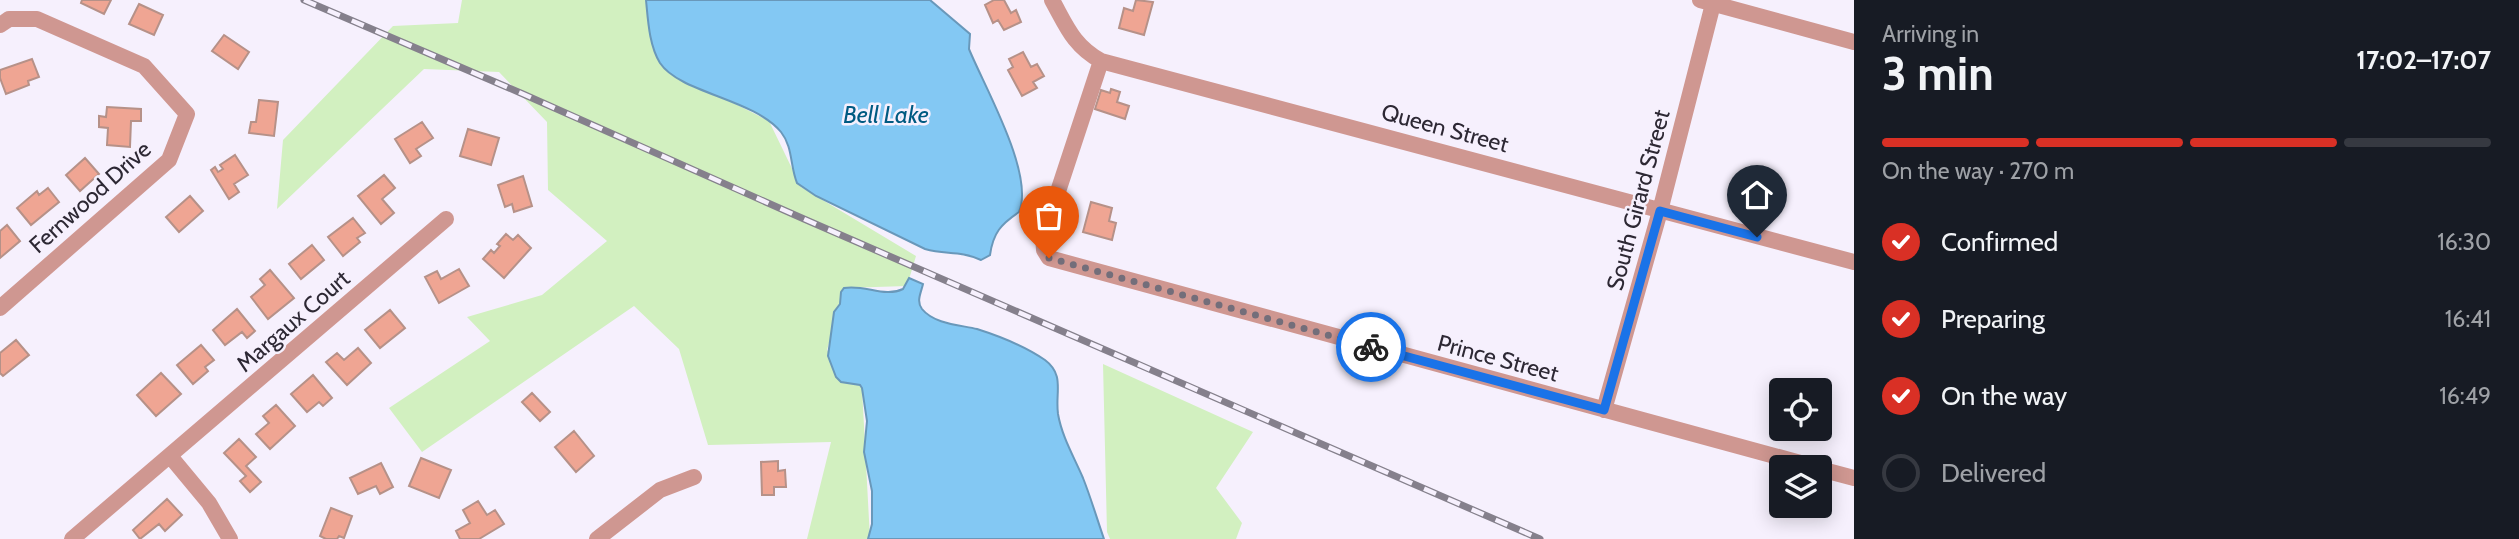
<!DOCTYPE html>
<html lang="en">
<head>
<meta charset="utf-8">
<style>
  body { margin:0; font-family:Cabin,sans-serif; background:#242831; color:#f1f3f6; height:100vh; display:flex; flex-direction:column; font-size:26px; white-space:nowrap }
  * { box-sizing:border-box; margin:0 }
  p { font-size:23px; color:#9ea1a6 }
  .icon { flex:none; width:38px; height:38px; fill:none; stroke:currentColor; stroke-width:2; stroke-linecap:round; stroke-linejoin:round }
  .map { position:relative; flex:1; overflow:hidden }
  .panel { display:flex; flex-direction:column; background:#171b24; width:665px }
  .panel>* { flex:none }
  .tools { position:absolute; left:1769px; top:378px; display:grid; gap:14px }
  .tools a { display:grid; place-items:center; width:63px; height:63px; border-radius:7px; background:#171b24; box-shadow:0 4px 18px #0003; font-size:35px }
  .pin { position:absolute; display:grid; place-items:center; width:60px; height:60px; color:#fff; margin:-72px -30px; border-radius:50% 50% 50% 0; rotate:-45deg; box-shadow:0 0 7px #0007 }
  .pin .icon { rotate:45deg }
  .courier { position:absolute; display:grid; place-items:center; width:70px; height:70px; margin:-35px; border:5px solid #1a73e8; border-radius:50%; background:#fff; color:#222; box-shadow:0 2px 9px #0007 }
  .summary em { font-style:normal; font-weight:700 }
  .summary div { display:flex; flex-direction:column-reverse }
  .summary { display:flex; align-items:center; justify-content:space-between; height:119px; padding:0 28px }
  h1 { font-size:46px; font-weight:700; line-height:52px }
  .bar { display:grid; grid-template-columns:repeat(4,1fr); gap:10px 7px; align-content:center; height:84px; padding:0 28px }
  .bar i { height:9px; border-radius:5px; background:#363941 }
  .bar .active { background:#d93025 }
  .bar p { grid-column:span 4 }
  ol { padding:0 28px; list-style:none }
  li { display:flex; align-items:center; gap:21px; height:77px }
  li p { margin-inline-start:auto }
  li .icon { padding:7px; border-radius:50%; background:#d93025; color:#fff; stroke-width:4 }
  li:last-child { color:#9ea1a6 }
  li i { width:38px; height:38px; border:4px solid #363941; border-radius:50% }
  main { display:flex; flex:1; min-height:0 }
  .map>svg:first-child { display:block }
  .green { fill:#d2f0c0 }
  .water { fill:#83c8f3; stroke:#6998ba; stroke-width:2 }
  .building { fill:#efa593; stroke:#b69188; stroke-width:2 }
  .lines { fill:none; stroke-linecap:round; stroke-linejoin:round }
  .minor { stroke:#cf9791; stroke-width:16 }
  .rail-casing { stroke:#85808c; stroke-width:7 }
  .rail { stroke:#f6f0fd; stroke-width:4.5; stroke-dasharray:13; stroke-linecap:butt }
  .done { stroke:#736e7a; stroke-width:7; stroke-dasharray:0 12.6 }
  .route { stroke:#1a73e8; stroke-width:9 }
  .labels { text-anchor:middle; stroke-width:5; stroke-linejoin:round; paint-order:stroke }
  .street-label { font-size:23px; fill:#2d2834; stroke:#f6f0fd }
  .water-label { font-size:24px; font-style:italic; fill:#005a82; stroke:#f6f0fd }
</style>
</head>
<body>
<main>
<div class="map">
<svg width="1854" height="539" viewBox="0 0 1854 539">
  <rect width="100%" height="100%" fill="#f6f0fd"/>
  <path class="green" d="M462 0H646L665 68 769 121 801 187 916 256 907 286 844 288 827 350 862 388 870 539H807L831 442 708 445 679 349 634 306 422 452 389 408 490 341 467 317 542 295 607 241 548 190 547 122 499 72 424 69 277 209 283 140 393 26 458 23Z
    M1103 364 1253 432 1216 488 1242 523 1236 539H1110L1107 532Z"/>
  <path class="water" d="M646 0H930L970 34 969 49C984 86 1035 174 1019 212 1001 224 993 233 990 255L981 260C959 250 946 255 925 249L816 196 797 183C790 166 793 147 781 132 754 99 680 93 660 63 649 45 648 20 646 0Z
    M909 278 923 284C921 293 916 301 922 309 934 324 960 325 977 329 999 336 1026 347 1045 360 1065 375 1055 392 1058 414 1062 437 1074 457 1083 478 1091 498 1097 519 1104 539H868L872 524V491L864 452 867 421 862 388 860 385 841 382 836 377 828 356 834 312 840 304 841 292 844 288C865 284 884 298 903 289Z"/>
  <path class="building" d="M82 0H111L104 14 81 3Z
    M994 0H1004L1011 13 1016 10 1021 22 1004 30 998 20 993 23 985 5Z
    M1136 0 1153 2 1144 35 1119 28 1124 8 1133 11Z
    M139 4 163 15 154 35 129 24Z
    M224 35 249 52 238 69 212 51Z
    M1023 52 1031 67 1037 64 1044 76 1033 82 1037 88 1022 96 1008 70 1013 67 1009 59Z
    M32 59 39 77 28 81 29 85 6 94 0 78V70Z
    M1111 89 1120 92 1117 102 1129 106 1125 119 1095 109 1101 90 1110 93Z
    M259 100 278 102 274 136 249 133 251 122H256Z
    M107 107 141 109V121H131L130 147 107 145 108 128 99 127V116L106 117Z
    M422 122 433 138 416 149 421 156 410 163 395 139Z
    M468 129 499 138 491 165 460 156Z
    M235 155 248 175 234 184 239 192 229 199 211 170 215 167 218 172 223 169 220 165Z
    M85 158 99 174 80 191 66 175Z
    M384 175 395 188 382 199 394 213 381 224 358 196Z
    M523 176 532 206 514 212 512 204 505 207 498 185Z
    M48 188 59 202 31 225 17 208 37 191 39 195Z
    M190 196 203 211 179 232 166 217Z
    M1091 202 1112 208 1109 221 1116 223 1112 240 1083 232Z
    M353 218 365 233 357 238 360 242 343 256 328 237Z
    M7 225 20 241 0 258V231Z
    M506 234 513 240 518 235 531 248 504 278 483 259 491 250 494 253 500 246 497 244Z
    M312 245 324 260 301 279 289 264Z
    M459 269 469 286 439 303 425 277 437 271 441 279Z
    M270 270 294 298 268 319 251 297 265 285 260 279Z
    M237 309 255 331 247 338 242 332 225 345 213 330Z
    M390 310 405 328 380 348 365 330Z
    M16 340 29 355 3 376 0 373V353Z
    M201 345 214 360 205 367 208 371 193 384 177 365Z
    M358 348 371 363 347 385 326 362 337 353 344 360Z
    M161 373 181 394 156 416 137 395Z
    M313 375 332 398 323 406 319 402 307 412 291 394Z
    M532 393 550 412 540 421 522 402Z
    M276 405 295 426 270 449 256 434 269 423 263 416Z
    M574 431 594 456 576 472 555 447Z
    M239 439 256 457 246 466 261 482 250 492 240 481 246 476 224 453Z
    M421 458 451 470 439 498 409 486Z
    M778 461V471L785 470 786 487H774V495H762L761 462Z
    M381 463 393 487 380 494 376 486 358 494 350 478Z
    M167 499 182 515 165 531 159 524 140 539 133 530Z
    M478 501 487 515 495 510 504 524 479 539H460L456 531 470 523 463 510Z
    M331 508 352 516 344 538 339 536 337 539H326L320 536Z"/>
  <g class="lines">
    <path class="minor" d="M1052 0C1067 27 1073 45 1101 61L1854 262
      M1700 0 1854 42
      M0 25 9 19H37L144 66 187 114 169 160 0 308
      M1101 61 1043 237 1044 250 1049 258 1815 467
      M1604 410 1660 211 1714 0
      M170 456 209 503 230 539
      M1820 469 1854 478
      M72 539 446 219
      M597 539 660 490 694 477"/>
    <defs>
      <path id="rail" d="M304 0 523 94 804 219 1540 539"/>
    </defs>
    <use href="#rail" class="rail-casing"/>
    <use href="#rail" class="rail"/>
  </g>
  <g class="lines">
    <path class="done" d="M1049 258 1371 347"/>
    <path class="route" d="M1371 347 1604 410 1660 211 1757 237"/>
  </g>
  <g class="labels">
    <g class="street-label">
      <text transform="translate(1445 128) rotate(15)" y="8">Queen Street</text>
      <text transform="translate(90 197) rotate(-42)" y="8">Fernwood Drive</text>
      <text transform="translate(1638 200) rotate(-75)" y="8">South Girard Street</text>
      <text transform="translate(293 321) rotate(-41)" y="8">Margaux Court</text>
      <text transform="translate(1498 358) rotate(15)" y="8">Prince Street</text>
    </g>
    <g class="water-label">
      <text x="886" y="123">Bell Lake</text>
    </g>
  </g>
</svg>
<div class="tools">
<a><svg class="icon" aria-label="locate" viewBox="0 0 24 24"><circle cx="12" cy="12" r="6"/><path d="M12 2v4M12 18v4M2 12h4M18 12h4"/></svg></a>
<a><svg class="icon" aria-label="layers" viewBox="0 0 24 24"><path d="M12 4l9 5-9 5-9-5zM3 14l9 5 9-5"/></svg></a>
</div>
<div class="pin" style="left:1049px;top:258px;background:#ea580c"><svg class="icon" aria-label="bag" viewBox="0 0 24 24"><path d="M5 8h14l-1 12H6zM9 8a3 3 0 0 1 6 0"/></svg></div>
<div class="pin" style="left:1757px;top:237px;background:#1f2937"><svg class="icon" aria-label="home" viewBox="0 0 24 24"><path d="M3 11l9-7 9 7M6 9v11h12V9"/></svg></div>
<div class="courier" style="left:1371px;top:347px"><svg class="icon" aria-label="bike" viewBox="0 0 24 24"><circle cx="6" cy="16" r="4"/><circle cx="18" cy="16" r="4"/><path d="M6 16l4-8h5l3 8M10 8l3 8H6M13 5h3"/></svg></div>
</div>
<section class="panel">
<div class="summary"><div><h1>3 min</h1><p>Arriving in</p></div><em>17:02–17:07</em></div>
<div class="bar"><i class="active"></i><i class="active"></i><i class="active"></i><i></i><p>On the way · 270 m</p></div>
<ol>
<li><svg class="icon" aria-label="check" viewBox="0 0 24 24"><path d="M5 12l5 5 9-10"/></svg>Confirmed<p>16:30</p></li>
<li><svg class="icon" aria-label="check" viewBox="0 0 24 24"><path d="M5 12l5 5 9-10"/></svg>Preparing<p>16:41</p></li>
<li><svg class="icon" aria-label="check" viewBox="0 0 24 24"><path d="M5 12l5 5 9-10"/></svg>On the way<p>16:49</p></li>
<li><i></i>Delivered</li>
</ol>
</section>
</main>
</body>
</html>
